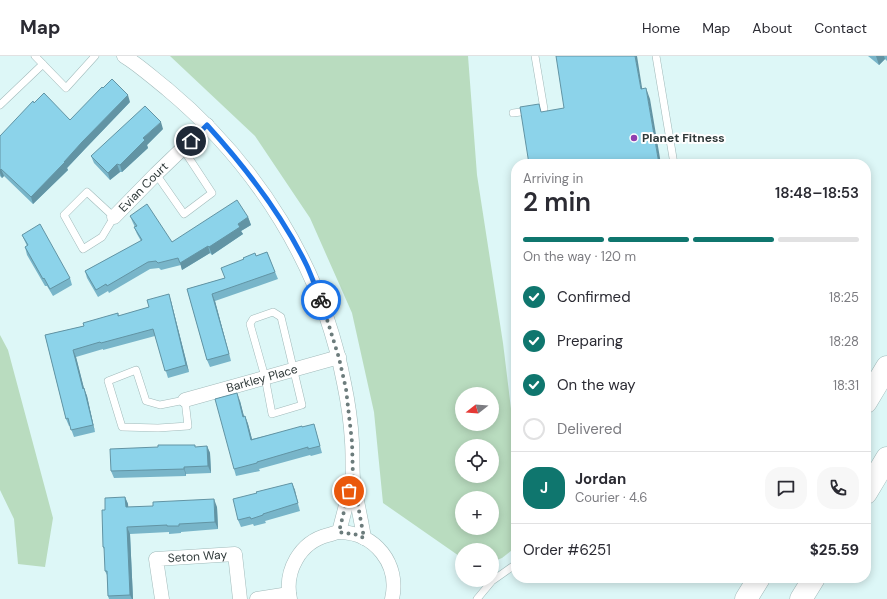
<!DOCTYPE html>
<html lang="en">
<head>
<meta charset="utf-8">
<style>
  body { margin:0; font-family:"DM Sans",sans-serif; background:#f7f7f7; color:#2b2b33; height:100vh; display:flex; flex-direction:column; font-size:15px; white-space:nowrap }
  * { box-sizing:border-box; margin:0 }
  p { font-size:13px; color:#7c7c81 }
  .icon { flex:none; width:22px; height:22px; fill:none; stroke:currentColor; stroke-width:2; stroke-linecap:round; stroke-linejoin:round }
  .map { position:relative; flex:1; overflow:hidden }
  .sheet { position:absolute; left:511px; top:103px; width:360px; height:424px; display:flex; flex-direction:column; background:#fff; border-radius:16px; box-shadow:0 2px 10px #0003 }
  .sheet>* { flex:none }
  .needle { width:26px; rotate:253deg }
  .fabs { position:absolute; left:455px; top:331px; display:grid; gap:8px }
  .fabs a { display:grid; place-items:center; width:44px; height:44px; border-radius:50%; background:#fff; box-shadow:0 2px 10px #0003; font-size:20px }
  .pin { position:absolute; display:grid; place-items:center; width:34px; height:34px; color:#fff; margin:-17px; border:2px solid #fff; border-radius:50%; box-shadow:0 1px 4px #0007 }
  .courier { position:absolute; display:grid; place-items:center; width:40px; height:40px; margin:-20px; border:3px solid #1a73e8; border-radius:50%; background:#fff; color:#222; box-shadow:0 1px 5px #0007 }
  .summary em { font-style:normal; font-weight:600 }
  .summary div { display:flex; flex-direction:column-reverse }
  .summary { display:flex; align-items:center; justify-content:space-between; height:68px; padding:0 12px }
  h1 { font-size:26px; font-weight:600; line-height:30px }
  .bar { display:grid; grid-template-columns:repeat(4,1fr); gap:6px 4px; align-content:center; height:48px; padding:0 12px }
  .bar i { height:5px; border-radius:3px; background:#e1e1e2 }
  .bar .active { background:#0f766e }
  .bar p { grid-column:span 4 }
  .line { display:flex; align-items:center; gap:10px; padding:0 12px; border-top:1px solid #e1e1e2 }
  .line div { flex:1 }
  .round { display:grid; place-items:center; flex:none; width:42px; height:42px; border-radius:16px; background:#f7f7f7 }
  ol { padding:0 12px; list-style:none }
  li { display:flex; align-items:center; gap:12px; height:44px }
  li p { margin-inline-start:auto }
  li .icon { padding:4px; border-radius:50%; background:#0f766e; color:#fff; stroke-width:4 }
  li:last-child { color:#7c7c81 }
  li i { width:22px; height:22px; border:2px solid #e1e1e2; border-radius:50% }
  header { display:flex; align-items:center; gap:24px; box-sizing:border-box; height:56px; padding:0 20px; background:#fff; border-bottom:1px solid #e1e1e2 }
  header strong { font-size:19px }
  nav { display:flex; gap:22px; margin-inline-start:auto; font-size:14px }
  .map>svg:first-child { display:block }
  .green { fill:#b9dcbf; fill-rule:evenodd }
  .lines { fill:none; stroke-linecap:round; stroke-linejoin:round }
  .lane-casing { stroke:#a1baba; stroke-width:8 }
  .street-casing { stroke:#a1baba; stroke-width:15 }
  .highway-casing { stroke:#a1baba; stroke-width:23 }
  .lane { stroke:#fff; stroke-width:7 }
  .street { stroke:#fff; stroke-width:14 }
  .highway { stroke:#fff; stroke-width:22 }
  .wall { fill:#78b5c9 }
  .shaded-wall { fill:#6294a4 }
  .building { fill:#8cd3ea; stroke:#6294a4 }
  .done { stroke:#6c7c7c; stroke-width:4; stroke-dasharray:0 7.2 }
  .route { stroke:#1a73e8; stroke-width:5 }
  .poi-dot { fill:#8f40b0; stroke:#fefefe; stroke-width:1.5 }
  .labels { text-anchor:middle; stroke-width:4; stroke-linejoin:round; paint-order:stroke }
  .poi-label { font-size:12px; font-weight:bold; fill:#2f3939; stroke:#fefefe; text-anchor:start }
  .street-label { font-size:12px; fill:#2f3939; stroke:#fefefe }
</style>
</head>
<body>
<header>
<strong>Map</strong>
<nav><a>Home</a><a>Map</a><a>About</a><a>Contact</a></nav>
</header>
<div class="map">
<svg width="887" height="543" viewBox="0 0 887 543">
  <rect width="100%" height="100%" fill="#ddf7f7"/>
  <path class="green" d="M170 0H468L477 119 503 287 516 394V491L502 502 492 506V494H462V502L383 447 374 356 352 257 310 162 255 80ZM462 338H492V368H462ZM462 390H492V420H462ZM462 442H492V472H462Z
    M0 279 8 294 53 462 45 511 18 508 14 463 0 434Z"/>
  <g class="lines">
    <defs>
      <path id="lane" d="M35 0 66 32 95 0
        M656 0 674 108
        M0 49 43 8
        M513 57 544 53 535 0
        M156 118 184 158 212 137 183 93
        M87 136 114 161 102 181 83 193 64 159Z
        M273 256 281 261 302 349 272 358 265 321 250 268 253 263Z
        M136 314 146 345 160 349 185 344 188 370 158 372 122 371 108 325Z
        M477 543 492 525 516 508"/>
      <g id="street">
        <path d="M124 0C139 9 153 22 167 33 257 108 322 211 344 327 348 346 351 367 352 386 353 398 352 411 353 423 356 443 361 462 364 482"/>
        <path id="s1" d="M114 161 156 118 207 69"/>
        <path id="s2" d="M185 344 339 301"/>
        <path d="M339 476 352 426"/>
        <path id="s3" d="M162 543 156 503 235 498 240 543"/>
        <path d="M257 543 289 538"/>
        <path d="M290 543C284 515 300 486 328 479 332 478 336 476 340 476 375 477 400 508 392 543"/>
      </g>
      <path id="highway" d="M866 346 887 311
        M866 437 887 402
        M746 543 759 522
        M801 543 814 522"/>
    </defs>
    <use href="#lane" class="lane-casing"/>
    <use href="#street" class="street-casing"/>
    <use href="#highway" class="highway-casing"/>
    <use href="#lane" class="lane"/>
    <use href="#street" class="street"/>
    <use href="#highway" class="highway"/>
  </g>
  <path class="wall" d="M868 0H887V5L885 3 879 9Z
    M130 46 84 94 67 112 68 114 33 148 4 120 2 122 0 120V80L34 47 70 64Z
    M163 73 147 89 148 92 122 116H120L110 124 94 107 91 100Z
    M130 160 172 186 248 161 251 169 241 175 243 178 212 199 210 197 182 214 181 209 161 214 159 212 150 213 109 237 108 235 98 241 87 222 85 215 141 185 137 178 134 171H135L133 167Z
    M22 179 70 222 72 229 53 240 47 230H45L27 199 25 191 27 190Z
    M267 196 278 223 215 245 231 305 210 311 207 304 187 233 225 222 256 200Z
    M171 245 189 316 168 322 155 280 103 294V293L76 301 84 333 87 340 95 376 74 381 70 370H69L66 363 45 279 84 270 118 257 119 260Z
    M240 345 244 361 245 360 248 368 252 383 302 371 316 375 322 397 311 400 310 399 259 413 260 415 236 420 234 413Z
    M207 390 210 397 211 417 186 418V420L114 422 111 415Z
    M292 427 300 455 265 465 266 467 254 470 253 468 241 471 238 464Z
    M125 441 128 448V451H217L218 473 181 476V477L169 478V476L130 478 133 543H109L108 540 107 519 105 515V495L103 491 105 454Z"/>
  <path class="shaded-wall" d="M635 0H637L644 44 641 33Z
    M876 0H884L885 3 879 9Z
    M646 32 650 43 661 108H659Z
    M128 39 130 46 84 94 67 112 68 114 33 148 31 141 82 86Z
    M161 66 163 73 147 89 148 92 122 116 120 109 143 82Z
    M117 108 120 116 110 124 108 117Z
    M1 113 4 120 2 122 0 117V114Z
    M248 161 251 169 241 175 243 178 212 199 209 191 238 168Z
    M208 190 210 197 182 214 180 207Z
    M169 238 171 245 189 316 186 309Z
    M212 238 215 245 231 305 229 298Z
    M73 294 76 301 86 340 83 333Z
    M84 332 87 340 95 376 93 369Z
    M237 337 240 345 246 368 243 361Z
    M245 360 248 368 254 391 251 384Z
    M207 390 210 397 211 417 208 410Z
    M184 411 186 418V420L184 413Z
    M292 427 295 434 300 455 298 447Z
    M125 441 128 448 129 458 126 451Z
    M214 443 217 451 218 473 215 466Z
    M127 471 130 478 133 543H132L130 539Z"/>
  <path class="building" d="M556 0H635L641 33 646 32 659 108H529L520 51 539 48 541 56 564 52Z
    M112 23 128 39 82 86 64 106H65L31 141 1 113 0 114V80L33 45 34 47 44 37 70 64 102 31 103 32Z
    M145 50 161 66 143 82 145 84 120 109 117 108 108 117 91 100Z
    M237 144 248 161 238 168 240 171 209 191 208 190 180 207 178 202 158 207 156 205 148 206 107 230 106 228 96 234 85 215 142 184 134 171 137 170 130 160 147 148 172 186Z
    M40 168 70 222 50 233 44 222 43 223 25 191 28 189 22 179Z
    M267 196 275 216 212 238 229 298 207 304 187 233 225 222 221 212 244 203 243 202 255 197 256 200Z
    M169 238 186 309 165 315 153 273 101 287 100 286 73 294 83 333 84 332 93 369 71 374 68 362 66 363 45 279 84 270 83 267 118 257V260L149 251 147 244Z
    M237 337 243 361 245 360 251 384 302 370V371L314 368 320 390 308 393V391L257 406V407L234 413 215 343Z
    M158 389H195V391L207 390 208 410 184 411V413L111 415 110 393 158 391Z
    M292 427 298 447 263 458V459L251 463 250 461 238 464 233 443 257 437 256 436Z
    M125 441 126 451 153 450V446L214 443 215 466 179 468V470H167V469L127 471 130 539 108 540 107 515H105L104 491H103L102 454H105V442Z"/>
  <g class="lines">
    <path class="done" d="M321 244 339 302 346 333 352 386 353 422 364 482 358 479 339 476 349 435"/>
    <path class="route" d="M191 85 207 69C246 112 282 158 307 210 312 221 316 233 321 244"/>
  </g>
  <circle class="poi-dot" cx="634" cy="82" r="4"/>
  <g class="labels">
    <g class="poi-label">
      <text x="642" y="86">Planet Fitness</text>
    </g>
    <g class="street-label">
      <text dy="4" stroke="none"><textPath href="#s1" startOffset="42">Evian Court</textPath></text>
      <text dy="4" stroke="none"><textPath href="#s2" startOffset="80">Barkley Place</textPath></text>
      <text dy="4" stroke="none"><textPath href="#s3" startOffset="82">Seton Way</textPath></text>
    </g>
  </g>
</svg>
<div class="fabs">
<a><svg class="needle" viewBox="-14 -14 28 28"><path d="M0-13l5 13h-10z" fill="#e53935"/><path d="M0 13l5-13h-10z" fill="#7c7c81"/></svg></a>
<a><svg class="icon" aria-label="locate" viewBox="0 0 24 24"><circle cx="12" cy="12" r="6"/><path d="M12 2v4M12 18v4M2 12h4M18 12h4"/></svg></a>
<a>+</a>
<a>−</a>
</div>
<div class="pin" style="left:349px;top:435px;background:#ea580c"><svg class="icon" aria-label="bag" viewBox="0 0 24 24"><path d="M5 8h14l-1 12H6zM9 8a3 3 0 0 1 6 0"/></svg></div>
<div class="pin" style="left:191px;top:85px;background:#1f2937"><svg class="icon" aria-label="home" viewBox="0 0 24 24"><path d="M3 11l9-7 9 7M6 9v11h12V9"/></svg></div>
<div class="courier" style="left:321px;top:244px"><svg class="icon" aria-label="bike" viewBox="0 0 24 24"><circle cx="6" cy="16" r="4"/><circle cx="18" cy="16" r="4"/><path d="M6 16l4-8h5l3 8M10 8l3 8H6M13 5h3"/></svg></div>
<section class="sheet">
<div class="summary"><div><h1>2 min</h1><p>Arriving in</p></div><em>18:48–18:53</em></div>
<div class="bar"><i class="active"></i><i class="active"></i><i class="active"></i><i></i><p>On the way · 120 m</p></div>
<ol>
<li><svg class="icon" aria-label="check" viewBox="0 0 24 24"><path d="M5 12l5 5 9-10"/></svg>Confirmed<p>18:25</p></li>
<li><svg class="icon" aria-label="check" viewBox="0 0 24 24"><path d="M5 12l5 5 9-10"/></svg>Preparing<p>18:28</p></li>
<li><svg class="icon" aria-label="check" viewBox="0 0 24 24"><path d="M5 12l5 5 9-10"/></svg>On the way<p>18:31</p></li>
<li><i></i>Delivered</li>
</ol>
<div class="line" style="height:72px"><b class="round" style="background:#0f766e;color:#fff">J</b><div><b>Jordan</b><p>Courier · 4.6</p></div><a class="round"><svg class="icon" aria-label="chat" viewBox="0 0 24 24"><path d="M4 5h16v11H9l-5 4z"/></svg></a><a class="round"><svg class="icon" aria-label="phone" viewBox="0 0 24 24"><path d="M5 4h4l2 5-3 2q2 4 5 5l2-3 5 2v4C11 20 4 13 5 4z"/></svg></a></div>
<div class="line" style="height:52px"><div>Order #6251</div><b>$25.59</b></div>
</section>
</div>
</body>
</html>
